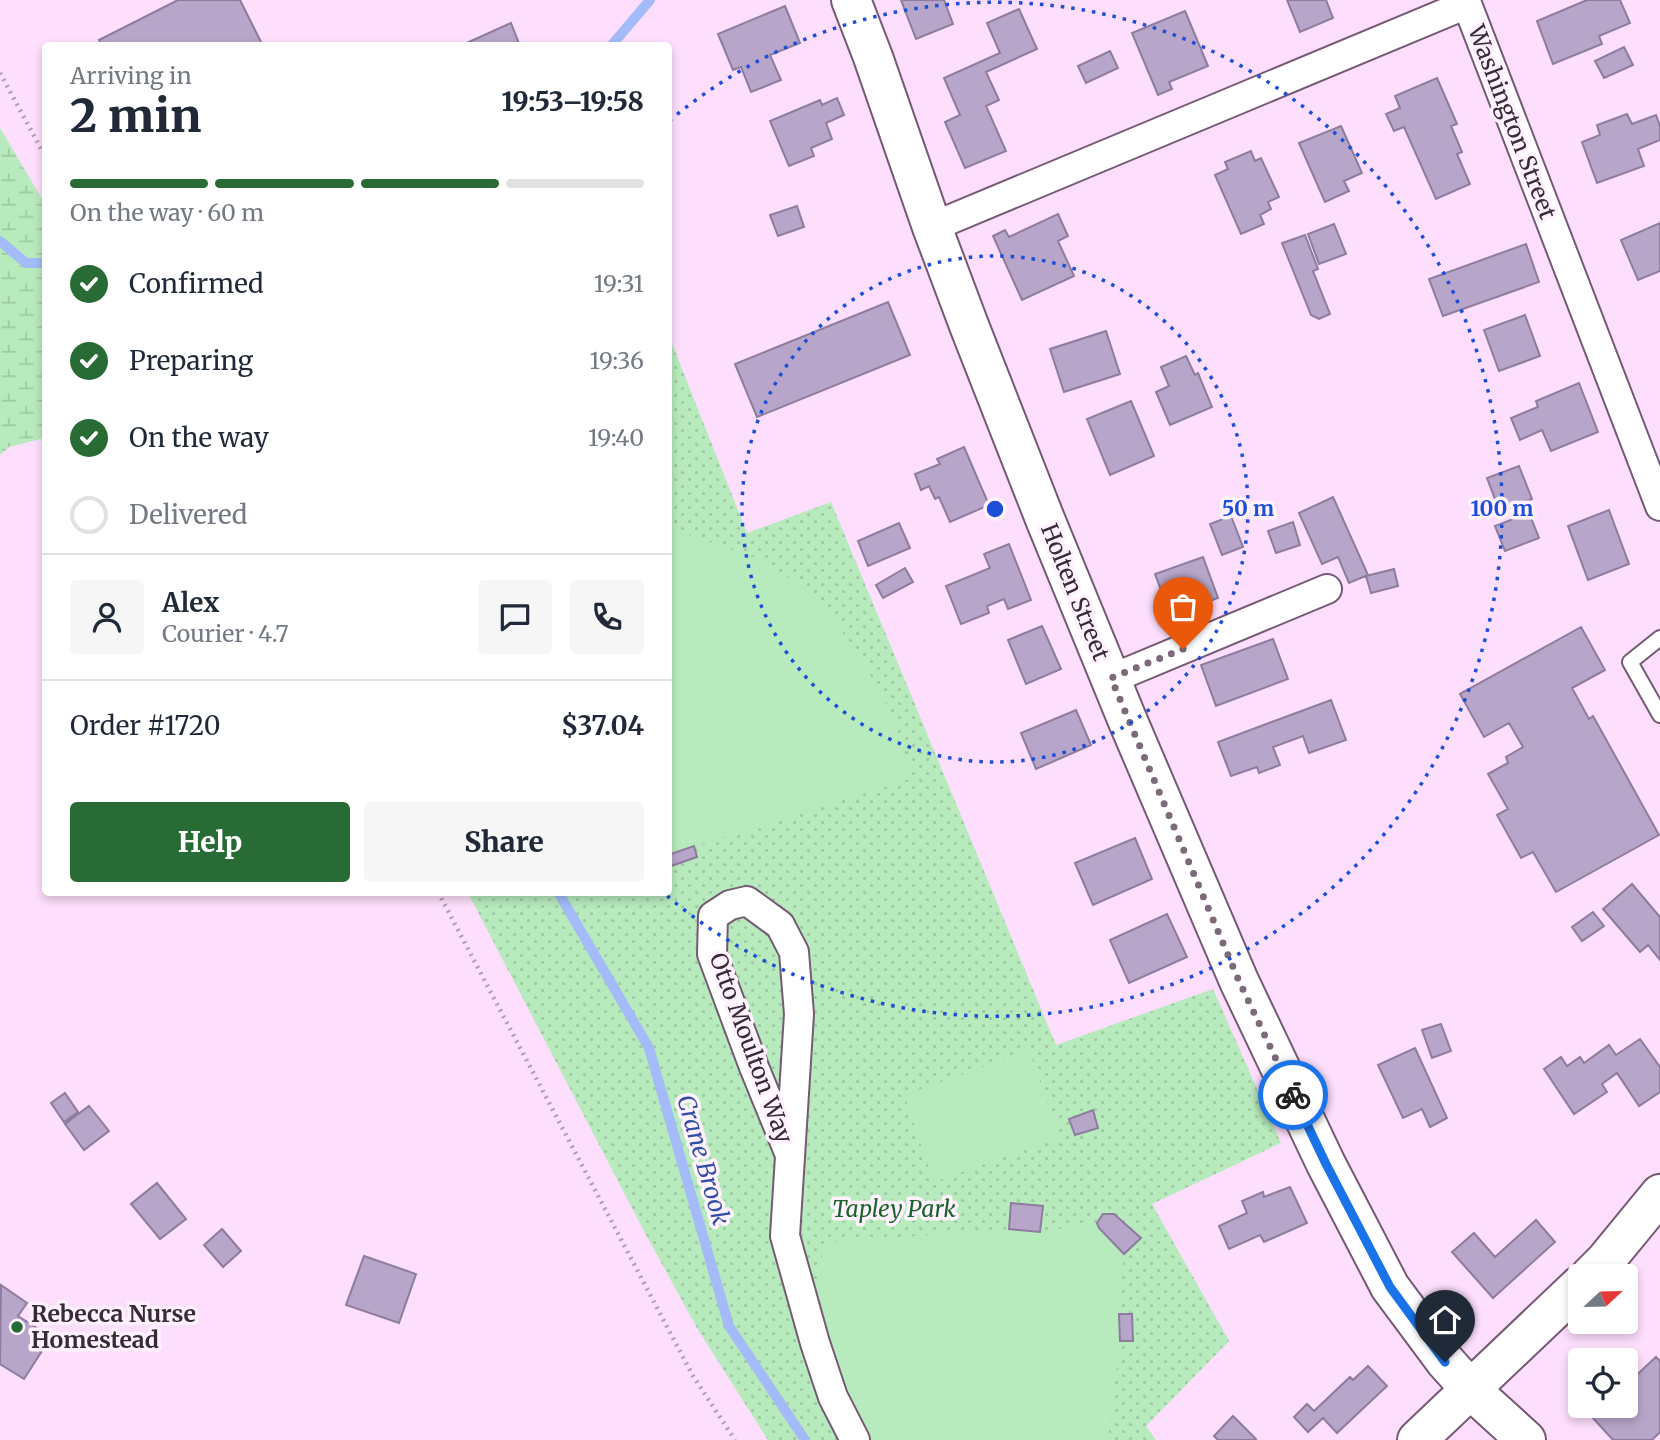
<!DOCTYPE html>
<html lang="en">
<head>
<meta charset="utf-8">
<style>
  body { margin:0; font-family:Merriweather,serif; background:#f6f6f7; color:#1f2937; height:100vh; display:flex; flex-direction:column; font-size:26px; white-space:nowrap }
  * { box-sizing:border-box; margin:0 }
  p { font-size:23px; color:#747a83 }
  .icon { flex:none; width:38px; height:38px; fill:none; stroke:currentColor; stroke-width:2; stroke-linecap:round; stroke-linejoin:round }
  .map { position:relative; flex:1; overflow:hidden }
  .sheet { position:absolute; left:42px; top:42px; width:630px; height:854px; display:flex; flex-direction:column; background:#fff; border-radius:7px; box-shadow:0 4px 10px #0003 }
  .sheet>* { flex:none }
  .needle { width:46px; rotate:68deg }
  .fabs { position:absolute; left:1568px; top:1264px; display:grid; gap:14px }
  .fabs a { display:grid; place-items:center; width:70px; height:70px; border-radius:7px; background:#fff; box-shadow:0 4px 10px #0003; font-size:35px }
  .pin { position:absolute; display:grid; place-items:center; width:60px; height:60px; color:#fff; margin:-72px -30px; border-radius:50% 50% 50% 0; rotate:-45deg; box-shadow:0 0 7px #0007 }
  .pin .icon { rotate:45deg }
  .courier { position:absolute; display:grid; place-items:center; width:70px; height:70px; margin:-35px; border:5px solid #1a73e8; border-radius:50%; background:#fff; color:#222; box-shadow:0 2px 9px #0007 }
  .overview em { font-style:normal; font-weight:800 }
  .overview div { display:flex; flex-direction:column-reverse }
  .overview { display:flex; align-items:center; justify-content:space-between; height:119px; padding:0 28px }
  h1 { font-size:46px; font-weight:800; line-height:52px }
  .bar { display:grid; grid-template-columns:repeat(4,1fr); gap:10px 7px; align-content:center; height:84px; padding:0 28px }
  .bar i { height:9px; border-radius:5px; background:#e0e1e3 }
  .bar .selected { background:#296b35 }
  .bar p { grid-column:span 4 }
  .line { display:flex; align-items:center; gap:18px; padding:0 28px; border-top:2px solid #e0e1e3 }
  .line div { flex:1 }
  .round { display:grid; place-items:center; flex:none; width:74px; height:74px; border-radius:7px; background:#f6f6f7 }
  ol { padding:0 28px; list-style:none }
  li { display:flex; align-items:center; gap:21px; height:77px }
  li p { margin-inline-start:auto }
  li .icon { padding:7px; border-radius:50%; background:#296b35; color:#fff; stroke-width:4 }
  li:last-child { color:#747a83 }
  li i { width:38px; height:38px; border:4px solid #e0e1e3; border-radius:50% }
  .primary-button { display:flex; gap:14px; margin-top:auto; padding:14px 28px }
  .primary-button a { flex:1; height:80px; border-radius:7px; background:#296b35; color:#fff; font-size:28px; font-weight:800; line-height:80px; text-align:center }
  .primary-button a+a { background:#f6f6f7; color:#1f2937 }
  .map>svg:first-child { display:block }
  .wetland { fill:url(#wetland-marsh) }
  .park { fill:url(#park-dots) }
  .pitch { fill:#b7eabc }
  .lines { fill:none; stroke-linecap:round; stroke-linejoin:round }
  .stream { stroke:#a3bbf8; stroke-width:10 }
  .building { fill:#b7a6c9; stroke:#8d7c9d; stroke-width:2 }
  .lane-casing { stroke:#755a74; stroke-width:18 }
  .street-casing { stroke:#755a74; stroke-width:32 }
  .secondary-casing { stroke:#755a74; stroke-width:42 }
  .path { stroke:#b39bb2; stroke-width:4.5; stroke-dasharray:2 5; stroke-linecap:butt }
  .lane { stroke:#fff; stroke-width:14 }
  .street { stroke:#fff; stroke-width:28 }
  .secondary { stroke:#fff; stroke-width:38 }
  .done { stroke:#7c6a7b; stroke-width:7; stroke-dasharray:0 12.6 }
  .route { stroke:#1a73e8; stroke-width:9 }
  .ring { fill:none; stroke:#1d4ed8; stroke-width:3.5; stroke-dasharray:3.5 7 }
  .poi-dot { fill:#296b35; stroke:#fff2fe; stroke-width:2.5 }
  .labels { text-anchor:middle; stroke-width:7; stroke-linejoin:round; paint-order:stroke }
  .street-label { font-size:23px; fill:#372b36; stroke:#fff2fe }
  .park-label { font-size:23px; font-style:italic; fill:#19632a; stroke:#fff2fe }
  .poi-label { font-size:23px; font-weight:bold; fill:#372b36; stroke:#fff2fe; text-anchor:start }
  .water-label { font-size:24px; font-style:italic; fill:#324da4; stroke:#fff2fe }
  .centre { fill:#1d4ed8; stroke:#fff2fe; stroke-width:3.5 }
  .ring-label { font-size:21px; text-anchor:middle; font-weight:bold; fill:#1d4ed8; stroke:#fff2fe; stroke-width:7; stroke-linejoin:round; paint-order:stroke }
</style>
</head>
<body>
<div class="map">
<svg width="1660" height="1440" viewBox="0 0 1660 1440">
  <defs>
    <pattern id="wetland-marsh" width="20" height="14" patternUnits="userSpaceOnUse" patternTransform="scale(1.75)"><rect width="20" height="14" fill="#b7eabc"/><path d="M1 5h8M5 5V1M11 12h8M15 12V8" fill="none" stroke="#9ec9a2"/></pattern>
    <pattern id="park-dots" width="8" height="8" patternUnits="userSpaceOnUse" patternTransform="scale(1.75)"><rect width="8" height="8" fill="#b7eabc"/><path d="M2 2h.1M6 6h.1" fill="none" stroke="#9ec9a2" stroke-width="1.8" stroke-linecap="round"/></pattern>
  </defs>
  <rect width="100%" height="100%" fill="#fddefc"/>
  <path class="wetland" d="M0 128 45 204V438L9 447 0 455Z"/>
  <path class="park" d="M669 336 747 533 831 502 1056 1045 1213 989 1281 1143 1152 1204 1229 1341 1146 1426 1156 1440H768L697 1328 645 1233 468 893 668 892Z"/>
  <path class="pitch" d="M669 528 767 562 821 602 859 655 891 712 913 778 669 855Z
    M1029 1051 1060 1137 934 1182 904 1095Z
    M1097 1223 1099 1228 1124 1254 1119 1314 1120 1341 1108 1440H865L835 1385 817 1307 823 1243 1009 1229 1040 1232Z"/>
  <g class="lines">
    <path class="stream" d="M611 46 650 0
      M0 241 26 263H46
      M558 892 649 1048 729 1326 805 1440"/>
  </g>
  <path class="building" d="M178 0H240L263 46H102L99 40Z
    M901 0H944L953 24 916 39Z
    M1287 0H1326L1333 18 1300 32Z
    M1587 0H1620L1630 23 1599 36 1602 44 1553 64 1537 21Z
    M785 6 800 43 770 55 781 80 751 92 741 67 733 70 718 34Z
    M1019 9 1037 49 986 72 999 100 986 106 1006 151 965 168 945 122 960 115 944 78 1000 53 987 23Z
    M1185 11 1208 66 1169 82 1172 89 1158 95 1132 33Z
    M511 23 520 46H460Z
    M1624 47 1633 65 1604 78 1595 61Z
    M1110 51 1118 68 1086 83 1078 66Z
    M1437 78 1457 124 1451 126 1462 152 1457 154 1470 184 1436 199 1404 127 1394 131 1386 114 1400 108 1395 96Z
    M837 98 844 115 826 123 832 139 811 148 814 156 789 166 770 121 820 100 822 105Z
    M1627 114 1632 124 1656 115 1660 126V140L1638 149 1644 166 1597 183 1582 142 1600 135 1597 125Z
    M1341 126 1362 173 1344 181 1349 191 1325 202 1299 143Z
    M1251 151 1255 161 1261 158 1279 197 1268 202 1271 209 1260 215 1264 224 1241 234 1215 175 1228 169 1225 162Z
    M797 206 804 227 778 236 770 215Z
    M1058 214 1068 236 1058 241 1074 276 1022 300 993 236 1005 230 1009 237Z
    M1660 223V271L1638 280 1621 240Z
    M1334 224 1346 254 1319 264 1308 234Z
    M1305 235 1318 269 1313 271 1330 314 1319 319 1311 315 1282 243Z
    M1526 244 1539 282 1443 316 1429 279Z
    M888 302 910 355 757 417 735 364Z
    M1525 315 1540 356 1499 371 1484 330Z
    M1106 331 1120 374 1064 392 1050 349Z
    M1186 356 1195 375 1198 373 1212 407 1170 425 1156 392 1169 386 1161 367Z
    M1579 383 1598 432 1551 451 1542 430 1520 440 1511 418 1538 407 1536 401Z
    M1131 401 1154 456 1110 475 1087 419Z
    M964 447 989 505 950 522 939 497 935 499 929 486 921 490 915 474 940 464 937 459Z
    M1519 466 1532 499 1500 512 1487 478Z
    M1333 497 1368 575 1349 583 1338 557 1322 564 1299 513Z
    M1609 510 1629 564 1588 580 1568 526Z
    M1529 513 1539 538 1505 551 1495 526Z
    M1231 516 1243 547 1222 555 1210 524Z
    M1293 522 1300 545 1276 553 1268 531Z
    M899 523 910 548 868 566 858 541Z
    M1009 544 1031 600 1008 609 1004 599 987 606 989 613 961 624 946 586 990 568 984 554Z
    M1203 557 1218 598 1191 608 1195 619 1175 627 1155 574Z
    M905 568 913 582 883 598 876 585Z
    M1394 569 1398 586 1371 593 1366 576Z
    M1042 626 1061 669 1026 684 1008 640Z
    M1581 627 1605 670 1572 688 1589 719 1593 716 1659 835 1556 892 1533 852 1521 858 1497 815 1508 809 1488 774 1508 763 1506 757 1523 747 1509 723 1484 737 1460 694Z
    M1273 639 1288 679 1216 706 1201 665Z
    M1331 700 1346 740 1309 753 1303 736 1273 747 1280 765 1259 773 1257 767 1231 776 1218 742Z
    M1076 710 1091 745 1036 769 1021 733Z
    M1135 838 1152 879 1093 905 1075 863Z
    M694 846 697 857 668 867V855Z
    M1632 884 1660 917V960L1648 945 1640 952 1603 909Z
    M1593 912 1604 926 1582 941 1572 927Z
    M1167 914 1187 957 1129 983 1110 940Z
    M1441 1024 1451 1051 1432 1058 1422 1030Z
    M1640 1039 1660 1067V1092L1639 1106 1617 1073 1602 1084 1607 1092 1574 1114 1544 1069 1561 1057 1567 1066 1580 1057 1584 1063 1609 1045 1616 1055Z
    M1415 1048 1447 1118 1430 1127 1422 1109 1403 1118 1378 1065Z
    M65 1093 78 1112 64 1122 51 1103Z
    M89 1106 109 1131 84 1150 65 1124Z
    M1093 1110 1098 1128 1075 1135 1069 1119Z
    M157 1183 186 1219 160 1239 131 1204Z
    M1290 1187 1307 1223 1264 1242 1260 1235 1229 1249 1219 1226 1247 1213 1242 1201 1263 1192 1264 1197Z
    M1011 1203 1043 1206 1040 1232 1009 1229Z
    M1103 1214H1114L1141 1238 1124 1254 1099 1228 1097 1223Z
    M1536 1220 1555 1242 1493 1298 1452 1252 1474 1233 1495 1257Z
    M222 1229 241 1251 223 1267 204 1245Z
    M364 1256 416 1274 399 1323 346 1305Z
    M1 1285 27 1303 18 1316 51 1337 24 1379 0 1364Z
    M1119 1314H1132L1133 1341H1120Z
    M1656 1357 1660 1361V1432L1652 1440H1613L1592 1417 1604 1405H1626V1385Z
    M1368 1366 1387 1386 1337 1433 1323 1418 1308 1432 1294 1417 1307 1404 1314 1411 1350 1377 1353 1380Z
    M1233 1416 1256 1439 1255 1440H1218L1214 1436Z"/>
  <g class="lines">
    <defs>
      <path id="lane" d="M1660 638 1630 662 1660 715"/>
      <path id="street" d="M932 227 1467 4 1660 506
        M1111 679 1327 589
        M790 1155 754 1067 712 954 713 916 730 905 747 901 780 925 794 952 799 1014 785 1236 815 1343 833 1397 855 1440"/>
      <path id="secondary" d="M851 0 873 57 932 227 970 328 1045 519 1127 719 1239 981 1326 1164 1390 1287 1445 1361 1471 1390 1526 1440
        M1590 1276 1605 1261 1660 1194
        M1417 1440 1580 1285"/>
    </defs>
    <use href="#lane" class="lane-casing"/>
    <use href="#street" class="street-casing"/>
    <use href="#secondary" class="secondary-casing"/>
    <path class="path" d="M0 73 46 158
      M438 892 693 1376 735 1440"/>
    <use href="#lane" class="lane"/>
    <use href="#street" class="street"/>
    <use href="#secondary" class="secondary"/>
  </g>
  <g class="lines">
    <path class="done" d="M1183 649 1111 678 1239 981 1293 1095"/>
    <path class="route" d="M1293 1095 1326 1164 1390 1287 1445 1362"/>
  </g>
  <g class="ring">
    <circle cx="995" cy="509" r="253"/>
    <path d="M669 121A507 507 0 1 1 666 895"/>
  </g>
  <circle class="poi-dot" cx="17" cy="1327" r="7"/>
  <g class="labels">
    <g class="street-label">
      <text transform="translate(1512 122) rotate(69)" y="8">Washington Street</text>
      <text transform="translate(1075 592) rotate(68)" y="8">Holten Street</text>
      <text transform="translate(751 1048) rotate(70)" y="8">Otto Moulton Way</text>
    </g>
    <g class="park-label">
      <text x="894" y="1217">Tapley Park</text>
    </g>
    <g class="poi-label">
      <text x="31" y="1322">Rebecca Nurse<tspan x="31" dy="26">Homestead</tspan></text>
    </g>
    <g class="water-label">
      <text transform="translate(703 1160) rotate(74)" y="8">Crane Brook</text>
    </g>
  </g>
  <circle cx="995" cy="509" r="10" class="centre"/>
  <g class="ring-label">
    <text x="1248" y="516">50 m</text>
    <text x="1502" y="516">100 m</text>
  </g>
</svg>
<div class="fabs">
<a><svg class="needle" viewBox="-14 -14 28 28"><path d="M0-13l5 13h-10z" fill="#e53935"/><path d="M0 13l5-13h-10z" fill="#747a83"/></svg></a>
<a><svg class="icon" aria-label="locate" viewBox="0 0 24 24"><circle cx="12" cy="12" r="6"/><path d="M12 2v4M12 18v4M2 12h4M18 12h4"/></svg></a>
</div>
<div class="pin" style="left:1183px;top:649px;background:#ea580c"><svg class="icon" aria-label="bag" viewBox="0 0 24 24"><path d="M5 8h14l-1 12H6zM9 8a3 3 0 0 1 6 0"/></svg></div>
<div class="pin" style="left:1445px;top:1362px;background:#1f2937"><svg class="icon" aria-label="home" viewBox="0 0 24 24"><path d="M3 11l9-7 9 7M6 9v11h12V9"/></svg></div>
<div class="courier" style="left:1293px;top:1095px"><svg class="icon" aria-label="bike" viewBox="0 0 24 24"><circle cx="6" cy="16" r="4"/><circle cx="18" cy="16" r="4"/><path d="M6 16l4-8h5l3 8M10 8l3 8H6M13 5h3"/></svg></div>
<section class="sheet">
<div class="overview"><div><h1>2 min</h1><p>Arriving in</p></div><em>19:53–19:58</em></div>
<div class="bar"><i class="selected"></i><i class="selected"></i><i class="selected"></i><i></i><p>On the way · 60 m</p></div>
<ol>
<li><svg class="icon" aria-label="check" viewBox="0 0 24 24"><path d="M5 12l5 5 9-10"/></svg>Confirmed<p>19:31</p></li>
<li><svg class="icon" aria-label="check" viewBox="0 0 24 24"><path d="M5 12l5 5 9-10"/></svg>Preparing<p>19:36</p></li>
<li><svg class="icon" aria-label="check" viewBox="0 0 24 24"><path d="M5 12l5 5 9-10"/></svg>On the way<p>19:40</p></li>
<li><i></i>Delivered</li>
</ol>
<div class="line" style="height:126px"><a class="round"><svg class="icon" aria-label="person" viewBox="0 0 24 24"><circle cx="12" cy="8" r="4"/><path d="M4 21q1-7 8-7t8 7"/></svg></a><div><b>Alex</b><p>Courier · 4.7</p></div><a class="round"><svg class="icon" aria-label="chat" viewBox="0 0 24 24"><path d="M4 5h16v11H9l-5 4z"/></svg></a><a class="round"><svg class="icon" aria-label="phone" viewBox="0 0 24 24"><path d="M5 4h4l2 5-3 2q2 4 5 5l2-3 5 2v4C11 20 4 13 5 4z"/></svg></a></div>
<div class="line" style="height:91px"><div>Order #1720</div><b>$37.04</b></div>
<div class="primary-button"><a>Help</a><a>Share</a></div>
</section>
</div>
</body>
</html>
